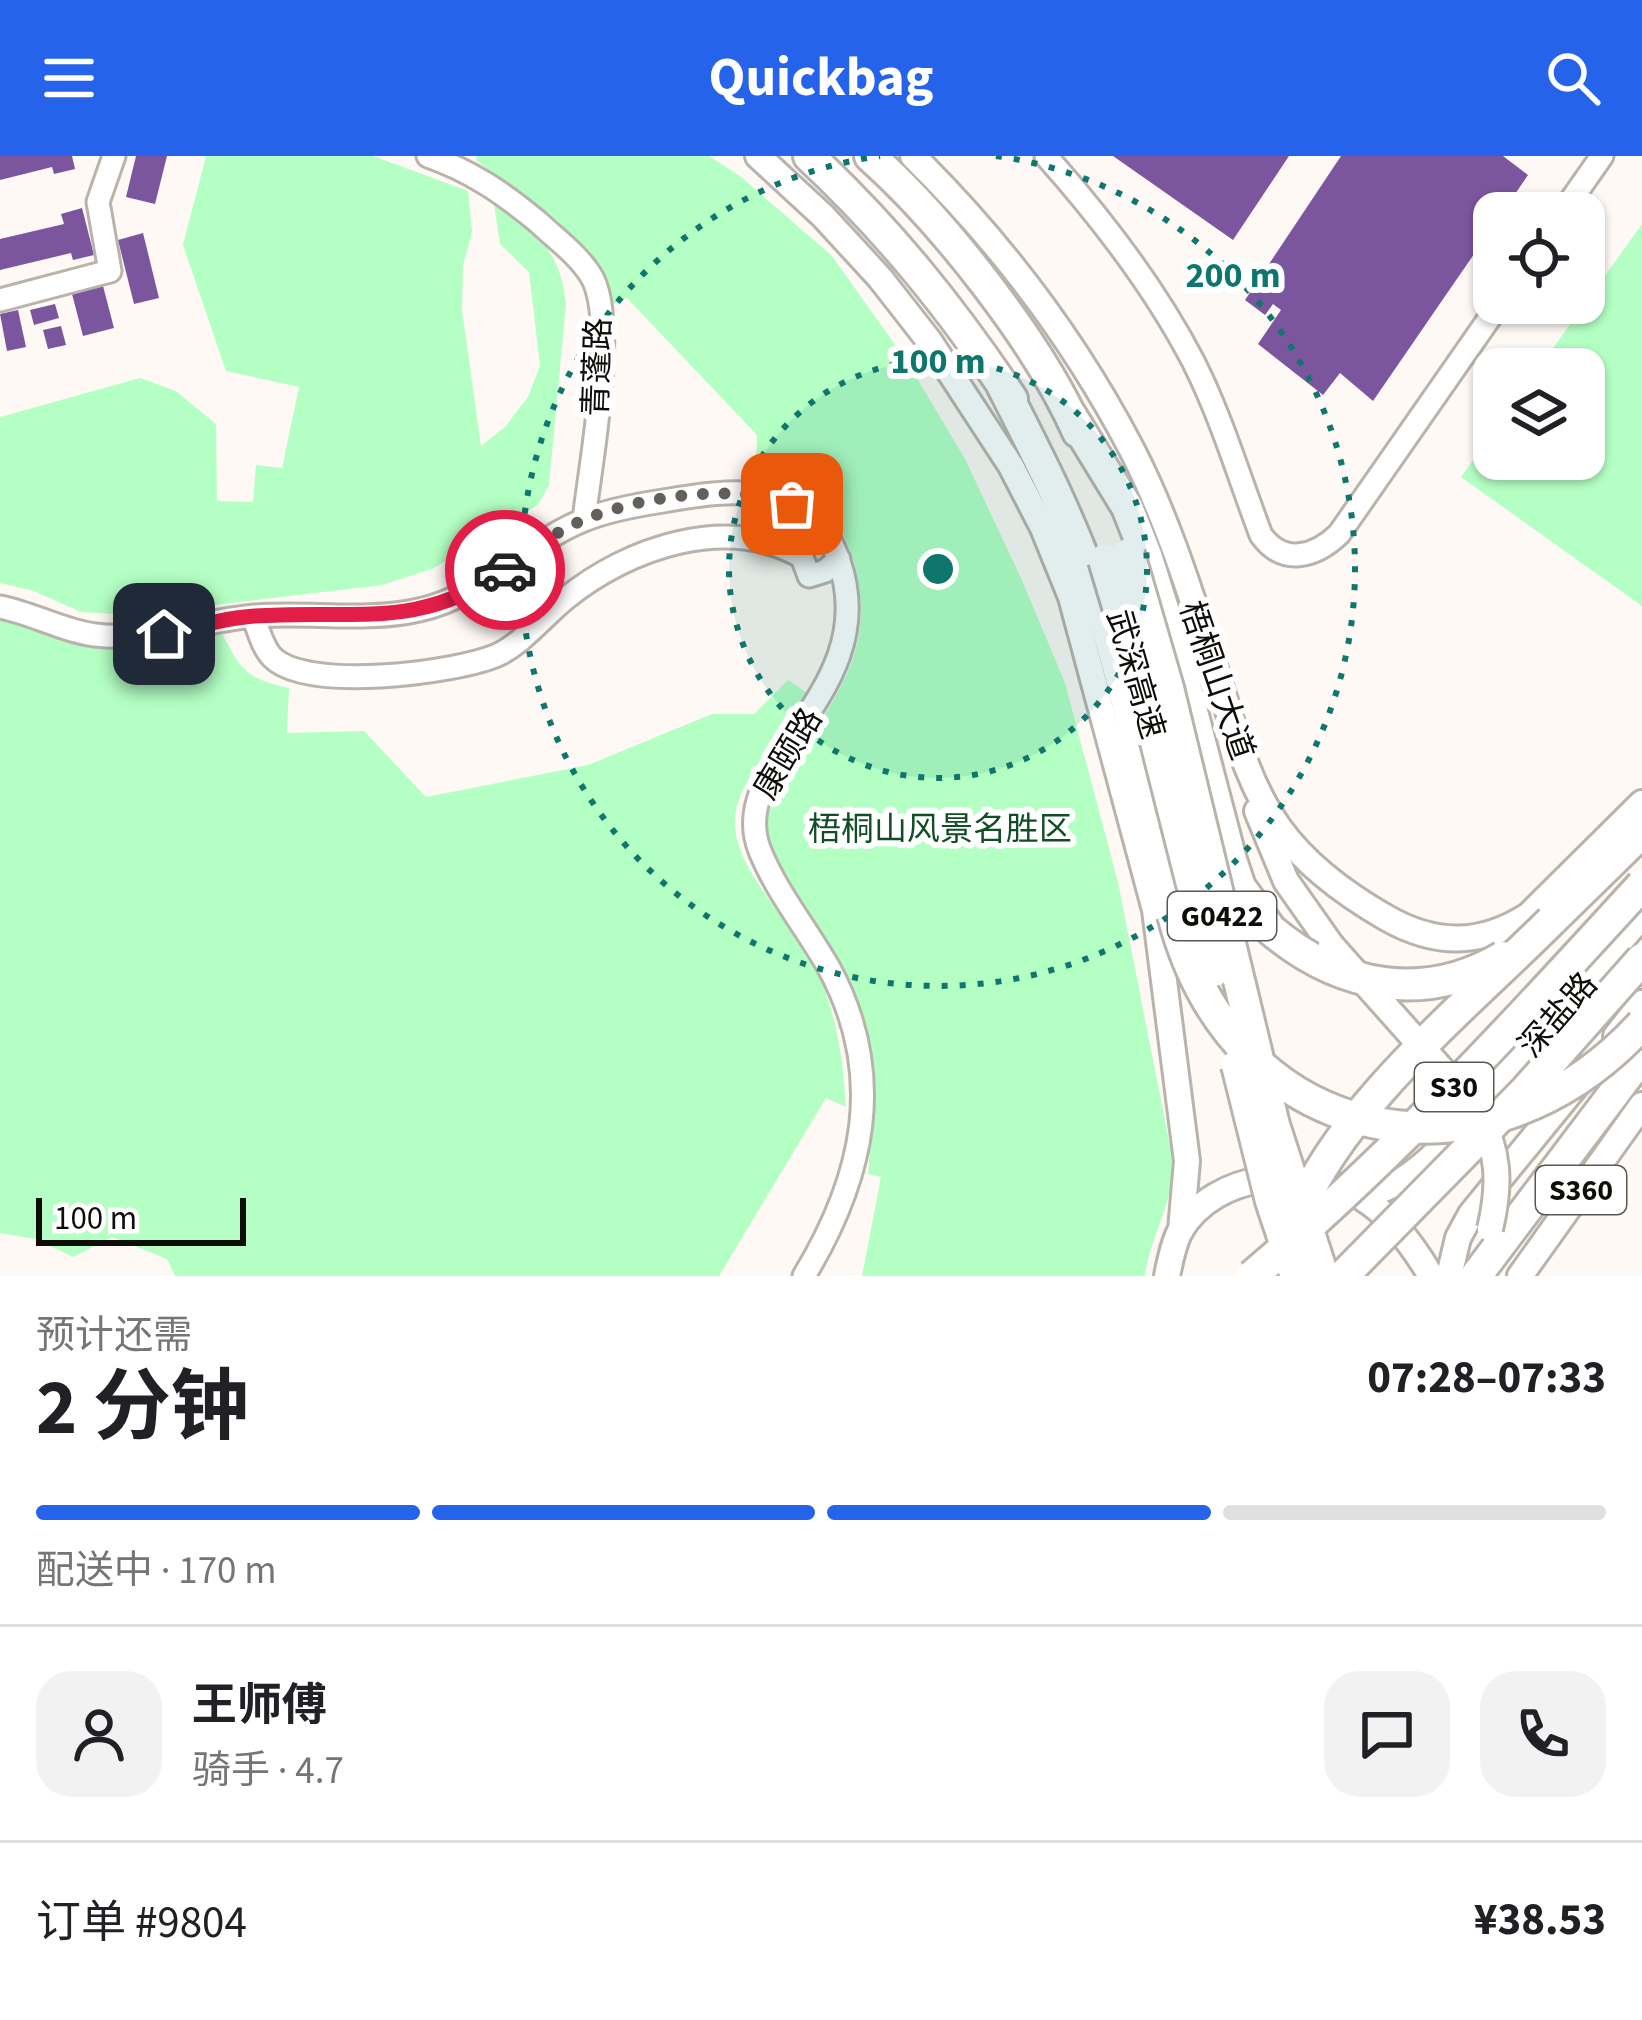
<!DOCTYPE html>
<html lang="zh">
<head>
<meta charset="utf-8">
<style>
  body { margin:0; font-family:"Source Sans 3","Noto Sans SC",sans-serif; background:#f2f2f2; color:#202124; height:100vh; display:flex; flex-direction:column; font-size:45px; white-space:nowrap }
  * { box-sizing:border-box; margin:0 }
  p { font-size:39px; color:#757577 }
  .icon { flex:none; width:66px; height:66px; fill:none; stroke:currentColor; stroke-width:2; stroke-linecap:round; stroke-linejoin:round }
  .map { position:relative; height:1120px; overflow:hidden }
  .details { display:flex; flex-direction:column; background:#fff; flex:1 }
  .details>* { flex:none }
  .buttons { position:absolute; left:1473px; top:36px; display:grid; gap:24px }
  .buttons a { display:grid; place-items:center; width:132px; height:132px; border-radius:24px; background:#fff; box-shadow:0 3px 9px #0004; font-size:60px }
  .scale { position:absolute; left:36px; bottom:30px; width:210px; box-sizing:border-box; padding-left:12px; border:6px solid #0f0d0a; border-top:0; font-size:33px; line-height:42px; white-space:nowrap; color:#0f0d0a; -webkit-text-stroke:9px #fff; paint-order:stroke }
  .pin { position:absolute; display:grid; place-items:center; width:102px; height:102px; color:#fff; margin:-51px; border-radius:24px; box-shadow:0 6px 18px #0006 }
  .courier { position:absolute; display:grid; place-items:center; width:120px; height:120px; margin:-60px; border:9px solid #e11d48; border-radius:50%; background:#fff; color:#222; box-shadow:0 3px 15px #0007 }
  .headline em { font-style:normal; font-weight:700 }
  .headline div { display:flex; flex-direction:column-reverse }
  .headline { display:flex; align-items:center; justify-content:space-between; height:204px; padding:0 36px }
  h1 { font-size:78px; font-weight:700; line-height:90px }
  .bar { display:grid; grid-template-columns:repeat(4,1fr); gap:18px 12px; align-content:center; height:144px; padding:0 36px }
  .bar i { height:15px; border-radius:9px; background:#e0e0e0 }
  .bar .current { background:#2563eb }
  .bar p { grid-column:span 4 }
  .line { display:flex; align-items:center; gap:30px; padding:0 36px; border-top:3px solid #e0e0e0 }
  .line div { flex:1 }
  .round { display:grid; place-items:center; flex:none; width:126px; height:126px; border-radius:36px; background:#f2f2f2 }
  header { display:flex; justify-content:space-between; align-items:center; height:156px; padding:0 36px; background:#2563eb; color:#fff; font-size:54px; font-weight:700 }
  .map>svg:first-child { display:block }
  .green { fill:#b4ffc4 }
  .building { fill:#7c559f }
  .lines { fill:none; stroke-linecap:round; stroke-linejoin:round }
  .minor-casing { stroke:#bab3ac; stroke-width:27 }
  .major-casing { stroke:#bab3ac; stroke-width:30 }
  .highway-casing { stroke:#bab3ac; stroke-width:36 }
  .minor { stroke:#fff; stroke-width:21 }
  .major { stroke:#fff; stroke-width:24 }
  .highway { stroke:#fff; stroke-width:30 }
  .major-bridge-casing { stroke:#bab3ac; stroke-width:30; stroke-linecap:butt }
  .highway-bridge-casing { stroke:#bab3ac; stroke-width:36; stroke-linecap:butt }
  .major-bridge { stroke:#fff; stroke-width:24 }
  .highway-bridge { stroke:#fff; stroke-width:30 }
  .done { stroke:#63605c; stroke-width:12; stroke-dasharray:0 21.6 }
  .route { stroke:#e11d48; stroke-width:15 }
  .ring { fill:none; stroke:#0f766e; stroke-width:6; stroke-dasharray:6 12 }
  .labels { text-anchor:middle; stroke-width:12; stroke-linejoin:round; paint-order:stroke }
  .shield { fill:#fff; stroke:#575654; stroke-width:3 }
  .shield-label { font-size:30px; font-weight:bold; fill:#0f0d0a }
  .street-label { font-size:33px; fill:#0f0d0a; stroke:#fff }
  .park-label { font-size:33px; fill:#114e26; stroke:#fff }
  .centre { fill:#0f766e; stroke:#fff; stroke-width:6 }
  .ring-label { font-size:36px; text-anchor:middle; font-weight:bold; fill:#0f766e; stroke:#fff; stroke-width:12; stroke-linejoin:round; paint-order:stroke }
</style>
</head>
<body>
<header><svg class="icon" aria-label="menu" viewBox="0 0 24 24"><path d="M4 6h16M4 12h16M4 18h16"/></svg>Quickbag<svg class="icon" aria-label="search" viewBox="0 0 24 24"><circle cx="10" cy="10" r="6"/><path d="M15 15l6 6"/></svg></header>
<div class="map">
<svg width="1642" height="1120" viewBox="0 0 1642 1120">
  <rect width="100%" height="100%" fill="#fef9f5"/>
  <path class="green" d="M206 0H373L468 35 472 76 463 109 462 154 481 290 505 271 528 241 540 210 529 116 500 88 494 48C536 73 561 96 566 148L549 329 538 349 434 412 382 429 132 459 81 456 34 435 0 427V261L140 222 176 235 216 268 217 345 253 346 256 309 282 312 299 231 226 215 183 89Z
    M477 0H709L740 20 832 100 908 207 965 303 1021 422 1065 527 1118 726 1173 1005C1172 1055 1151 1076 1145 1120H862L881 1021 868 1018C874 951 877 879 846 817 825 776 794 739 772 699 769 684 765 668 768 653 773 632 788 614 800 597 841 535 875 488 855 410 840 353 810 333 756 313L757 279 627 142 601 153 589 104 566 74 476 4Z
    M1642 68V450L1461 321 1494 275V303H1584V213H1538Z
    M0 464 93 490 130 494 221 475C240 513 246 523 289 532L287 577 364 575 426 641 588 609 712 558H754L788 524 809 538C787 570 744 617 736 654 725 706 792 765 814 808 836 854 843 901 846 951L826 942 719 1120H175L167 1103 112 1081 73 1101 36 1083 0 1077Z"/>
  <path class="building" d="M0 0H72L75 13 54 18 52 11 0 24Z
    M136 0H167L155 48 126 41Z
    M1113 0H1289L1233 84Z
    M1341 0H1503L1528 19 1502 57H1494V69L1373 245 1340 217 1323 239 1258 188 1281 154 1273 148 1265 159 1245 144Z
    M82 52 94 99 73 104 71 97 0 114V83L64 68 61 58Z
    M143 77 159 142 134 148 118 84Z
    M103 130 114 172 83 180 72 138Z
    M55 148 59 162 34 169 30 154Z
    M18 154 26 191 7 195 0 158Z
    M61 170 66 189 48 193 43 174Z"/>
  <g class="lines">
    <defs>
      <path id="minor" d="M428 0C471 15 503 37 538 66 555 82 577 98 590 118 619 161 590 309 584 364
        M1046 0C1102 63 1154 130 1193 205 1221 260 1239 321 1261 379 1283 410 1315 401 1339 378L1500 147
        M1562 57 1602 0
        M0 144 110 115 98 46 114 0
        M0 451C32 457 63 475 95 479 151 486 201 464 256 460 310 456 366 466 419 454 484 440 524 388 584 364 608 354 637 349 663 345 732 333 811 322 839 405 885 537 723 605 760 695 777 737 807 773 829 812 887 919 864 1021 804 1120
        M253 460C258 473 263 492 272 501 306 536 453 517 495 500 520 490 544 460 565 443 629 391 727 358 802 401L809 420 825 415 839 403"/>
      <path id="major" d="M758 0 823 60 880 122 930 186 1011 310 1043 372 1071 441 1155 754 1187 1005 1181 1074
        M913 0C1000 86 1074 183 1131 292 1167 361 1191 439 1215 513 1233 568 1246 626 1280 673 1306 709 1347 739 1385 761 1435 790 1481 790 1529 759L1642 647
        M1257 655 1286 725 1331 789
        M1616 880 1642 847
        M1361 1041C1394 1032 1415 1018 1439 994L1642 760
        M1167 1120C1170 1105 1173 1089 1180 1075 1215 1015 1310 1007 1364 1043 1391 1060 1415 1093 1431 1120
        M1449 1120 1458 1082 1471 1058 1579 926
        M1520 1120 1642 949"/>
      <path id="highway" d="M809 0C890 76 951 152 1012 243
        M870 0C943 65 1039 187 1078 276
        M1002 229C1034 292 1066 354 1090 420 1129 530 1149 646 1173 759
        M1070 258 1127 351 1146 399 1175 491 1231 704 1240 731 1271 774
        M1551 765 1642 676
        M1476 1120 1642 900"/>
    </defs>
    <use href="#minor" class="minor-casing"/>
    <use href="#major" class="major-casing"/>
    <use href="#highway" class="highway-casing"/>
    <use href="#minor" class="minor"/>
    <use href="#major" class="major"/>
    <use href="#highway" class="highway"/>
    <defs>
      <path id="major-bridge" d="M1331 789 1477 953C1499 994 1501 1027 1490 1073"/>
      <path id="highway-bridge" d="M1129 398 1168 532 1274 969 1323 1120
        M1104 404 1141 527 1214 815
        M1173 759C1233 992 1484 1041 1642 868
        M1271 774C1340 832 1424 848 1503 801
        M1237 909 1271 1045 1296 1120
        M1298 1058C1343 949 1467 849 1551 765
        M1252 1120C1393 1001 1518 865 1642 729
        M1343 1120 1526 934 1642 803"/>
    </defs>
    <use href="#major-bridge" class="major-bridge-casing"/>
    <use href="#highway-bridge" class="highway-bridge-casing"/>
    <use href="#major-bridge" class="major-bridge"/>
    <use href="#highway-bridge" class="highway-bridge"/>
  </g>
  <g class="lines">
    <path class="done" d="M505 414C530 395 555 376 583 364 641 340 733 327 792 348"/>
    <path class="route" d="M164 478C194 471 225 462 255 460 353 453 418 475 505 414"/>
  </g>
  <circle cx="938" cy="413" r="209" fill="#0f766e" fill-opacity=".12"/>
  <g class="ring">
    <circle cx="938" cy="413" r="209"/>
    <path d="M996 0A417 417 0 1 1 880 0"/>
  </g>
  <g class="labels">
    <g class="shield">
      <rect x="1168" y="736" width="108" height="48" rx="9"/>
      <rect x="1415" y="907" width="78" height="48" rx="9"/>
      <rect x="1536" y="1010" width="90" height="48" rx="9"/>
    </g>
    <g class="shield-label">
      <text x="1222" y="770">G0422</text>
      <text x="1454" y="941">S30</text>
      <text x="1581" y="1044">S360</text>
    </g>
    <g class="street-label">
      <text transform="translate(596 211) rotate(-88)" y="12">青蓬路</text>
      <text transform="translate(1137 518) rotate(74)" y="12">武深高速</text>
      <text transform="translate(1218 524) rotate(71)" y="12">梧桐山大道</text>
      <text transform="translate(787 597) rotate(-59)" y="12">康颐路</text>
      <text transform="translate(1557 858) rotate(-49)" y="12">深盐路</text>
    </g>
    <g class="park-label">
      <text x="940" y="684">梧桐山风景名胜区</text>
    </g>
  </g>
  <circle cx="938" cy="413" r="18" class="centre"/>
  <g class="ring-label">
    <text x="1233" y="131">200 m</text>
    <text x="938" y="217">100 m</text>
  </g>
</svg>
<div class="buttons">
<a><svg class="icon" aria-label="locate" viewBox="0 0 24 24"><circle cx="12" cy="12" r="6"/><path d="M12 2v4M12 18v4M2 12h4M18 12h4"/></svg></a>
<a><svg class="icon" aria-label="layers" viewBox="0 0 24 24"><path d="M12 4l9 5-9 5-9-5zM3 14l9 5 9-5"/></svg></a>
</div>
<div class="scale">100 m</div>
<div class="pin" style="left:792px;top:348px;background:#ea580c"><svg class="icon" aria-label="bag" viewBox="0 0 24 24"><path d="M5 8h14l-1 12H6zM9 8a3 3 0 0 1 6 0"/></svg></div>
<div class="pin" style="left:164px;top:478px;background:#1f2937"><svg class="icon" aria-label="home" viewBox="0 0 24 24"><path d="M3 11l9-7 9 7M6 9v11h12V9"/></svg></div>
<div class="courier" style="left:505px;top:414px"><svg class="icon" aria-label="car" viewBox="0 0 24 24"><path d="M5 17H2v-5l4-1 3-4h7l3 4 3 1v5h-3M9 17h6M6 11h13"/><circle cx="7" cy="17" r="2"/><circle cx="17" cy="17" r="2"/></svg></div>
</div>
<section class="details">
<div class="headline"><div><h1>2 分钟</h1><p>预计还需</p></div><em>07:28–07:33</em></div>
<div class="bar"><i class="current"></i><i class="current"></i><i class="current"></i><i></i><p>配送中 · 170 m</p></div>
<div class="line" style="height:216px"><a class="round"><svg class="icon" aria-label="person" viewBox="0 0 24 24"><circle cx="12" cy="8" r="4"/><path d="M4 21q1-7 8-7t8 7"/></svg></a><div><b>王师傅</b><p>骑手 · 4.7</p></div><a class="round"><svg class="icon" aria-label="chat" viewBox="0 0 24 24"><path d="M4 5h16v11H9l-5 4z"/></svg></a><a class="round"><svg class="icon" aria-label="phone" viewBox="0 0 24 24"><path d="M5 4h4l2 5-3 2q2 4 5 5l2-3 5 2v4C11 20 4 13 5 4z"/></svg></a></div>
<div class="line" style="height:156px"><div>订单 #9804</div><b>¥38.53</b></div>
</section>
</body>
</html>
